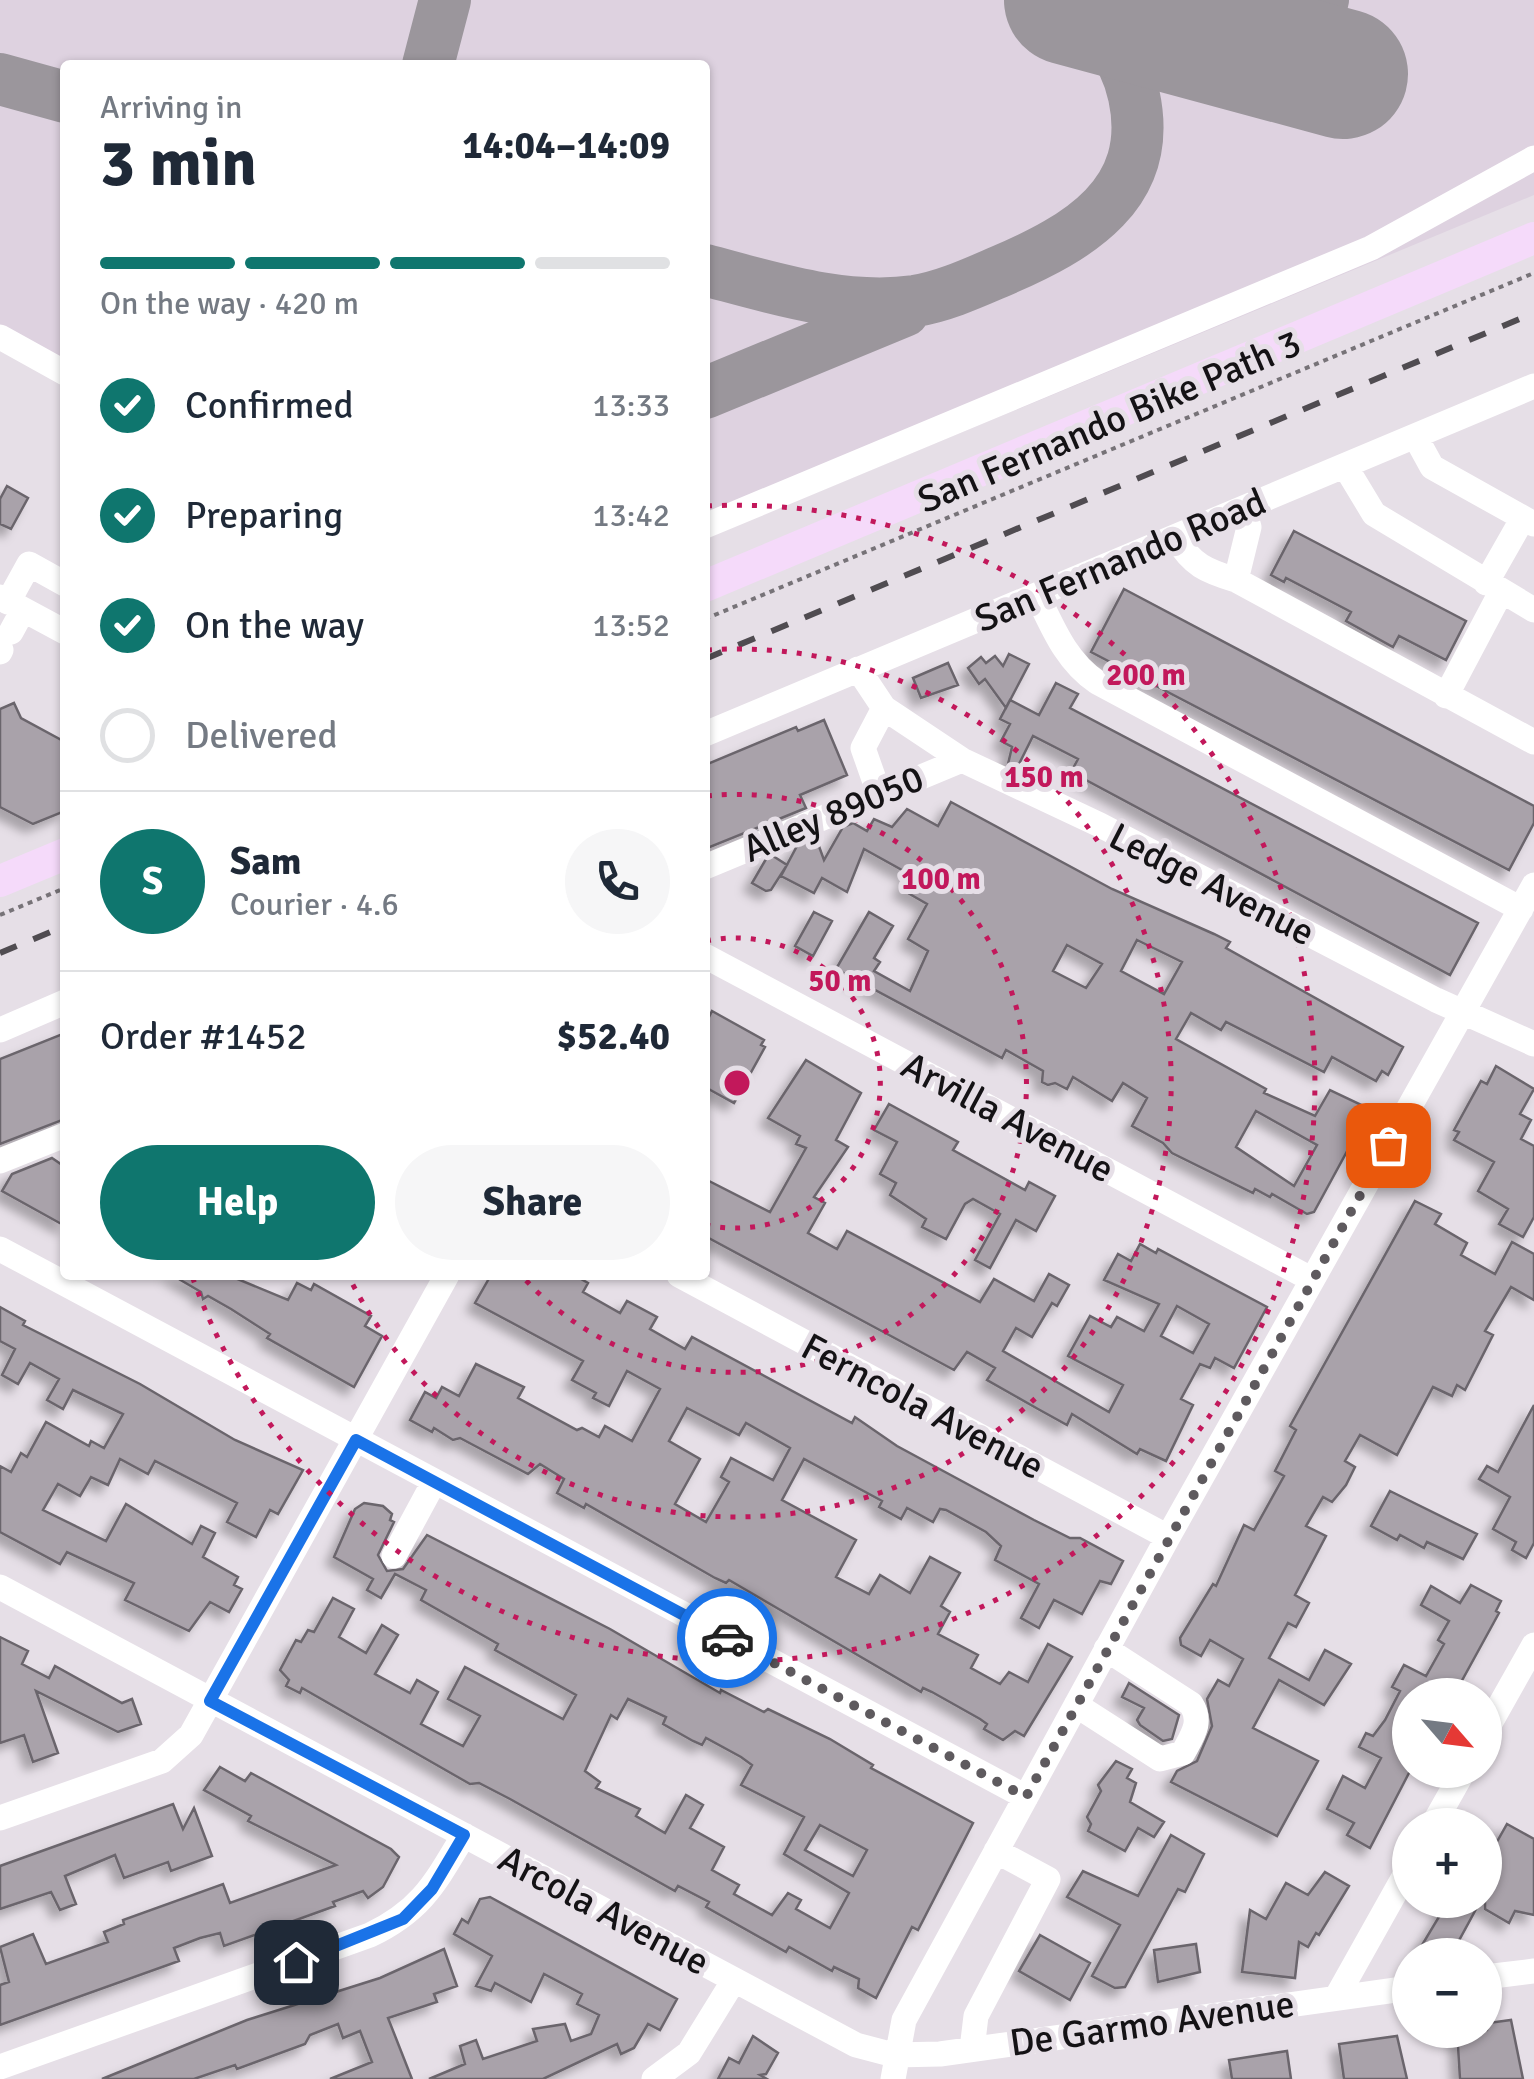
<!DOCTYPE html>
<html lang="en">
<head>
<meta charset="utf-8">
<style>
  body { margin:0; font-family:Signika,sans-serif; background:#f6f6f7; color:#1f2937; height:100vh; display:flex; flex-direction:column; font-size:38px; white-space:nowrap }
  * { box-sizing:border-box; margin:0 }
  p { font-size:32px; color:#747a83 }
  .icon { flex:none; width:55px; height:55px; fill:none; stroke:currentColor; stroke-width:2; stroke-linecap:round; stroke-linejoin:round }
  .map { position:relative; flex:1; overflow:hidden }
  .side { position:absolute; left:60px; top:60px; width:650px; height:1220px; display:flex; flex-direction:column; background:#fff; border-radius:10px; box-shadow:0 2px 8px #0004 }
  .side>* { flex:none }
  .needle { width:65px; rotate:118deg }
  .fabs { position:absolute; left:1392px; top:1678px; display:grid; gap:20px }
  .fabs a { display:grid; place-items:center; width:110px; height:110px; border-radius:50%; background:#fff; box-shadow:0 2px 8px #0004; font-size:50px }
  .pin { position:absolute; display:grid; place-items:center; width:85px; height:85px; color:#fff; margin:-42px; border-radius:20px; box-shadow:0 5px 15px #0006 }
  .courier { position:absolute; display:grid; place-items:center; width:100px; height:100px; margin:-50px; border:8px solid #1a73e8; border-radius:50%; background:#fff; color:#222; box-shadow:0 2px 12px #0007 }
  .overview em { font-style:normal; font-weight:800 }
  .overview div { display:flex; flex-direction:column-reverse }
  .overview { display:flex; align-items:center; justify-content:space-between; height:170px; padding:0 40px }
  h1 { font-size:65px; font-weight:800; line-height:75px }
  .bar { display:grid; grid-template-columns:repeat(4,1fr); gap:15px 10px; align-content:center; height:120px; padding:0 40px }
  .bar i { height:12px; border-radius:8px; background:#e0e1e3 }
  .bar .current { background:#0f766e }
  .bar p { grid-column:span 4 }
  .line { display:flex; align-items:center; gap:25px; padding:0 40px; border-top:2px solid #e0e1e3 }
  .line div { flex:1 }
  .round { display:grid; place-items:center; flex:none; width:105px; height:105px; border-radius:52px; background:#f6f6f7 }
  ol { padding:0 40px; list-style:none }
  li { display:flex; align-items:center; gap:30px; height:110px }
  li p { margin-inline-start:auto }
  li .icon { padding:10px; border-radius:50%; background:#0f766e; color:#fff; stroke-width:4 }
  li:last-child { color:#747a83 }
  li i { width:55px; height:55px; border:5px solid #e0e1e3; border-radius:50% }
  .cta { display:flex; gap:20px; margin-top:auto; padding:20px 40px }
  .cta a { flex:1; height:115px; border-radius:60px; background:#0f766e; color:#fff; font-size:40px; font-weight:800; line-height:115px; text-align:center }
  .cta a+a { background:#f6f6f7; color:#1f2937 }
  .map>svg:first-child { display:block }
  .built { fill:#ded2e0 }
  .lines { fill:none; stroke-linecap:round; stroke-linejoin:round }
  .taxiway { stroke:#9b969c; stroke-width:52 }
  .runway { stroke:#9b969c; stroke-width:130 }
  .building { fill:#a9a2aa; stroke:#6b656c; stroke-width:2.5; fill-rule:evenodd; filter:url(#shadow) }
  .path { stroke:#777378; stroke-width:4; stroke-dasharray:5 5; stroke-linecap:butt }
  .minor { stroke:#fff; stroke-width:25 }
  .major { stroke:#f5dafa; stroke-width:32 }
  .rail { stroke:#504c51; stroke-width:6; stroke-dasharray:18 18; stroke-linecap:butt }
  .done { stroke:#5e5a5e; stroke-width:10; stroke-dasharray:0 18 }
  .route { stroke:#1a73e8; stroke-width:12 }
  .ring { fill:none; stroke:#c2185b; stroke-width:5; stroke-dasharray:5 10 }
  .labels { text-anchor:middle; stroke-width:10; stroke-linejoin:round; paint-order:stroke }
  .street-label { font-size:38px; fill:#141215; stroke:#e6dfe7 }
  .centre { fill:#c2185b; stroke:#e6dfe7; stroke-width:5 }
  .ring-label { font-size:30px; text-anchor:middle; font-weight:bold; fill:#c2185b; stroke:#e6dfe7; stroke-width:10; stroke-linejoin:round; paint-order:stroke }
</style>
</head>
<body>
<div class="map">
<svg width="1534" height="2079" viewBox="0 0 1534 2079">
  <defs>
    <filter id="shadow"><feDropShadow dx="-8" dy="8" stdDeviation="5" flood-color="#0004"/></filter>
  </defs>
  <rect width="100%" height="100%" fill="#e6dfe7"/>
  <path class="built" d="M0 0H1534V195L705 539V65H65V384L0 349Z"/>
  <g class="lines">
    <path class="taxiway" d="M1082 4 1118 10 1177 0
      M1290 59 1323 0
      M428 65 445 0
      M0 79 65 97
      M705 270C773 288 844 311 915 301 945 296 973 283 1001 271 1078 238 1155 194 1134 96 1124 50 1096 20 1055 0
      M705 393 904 311"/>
    <path class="runway" d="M1069 0 1343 74"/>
  </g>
  <path class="building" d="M7 486 28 498 11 529 0 524V499Z
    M1294 531 1466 621 1446 660 1399 636 1393 647 1346 621 1351 612 1286 578 1284 582 1271 575Z
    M1124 589 1534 806V823L1509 870 1091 652Z
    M1009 654 1029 664 1006 708 985 679 979 684 968 668 981 657 986 663 995 656 1003 666Z
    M948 663 958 685 921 698 913 678Z
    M1056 683 1078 694 1070 708 1478 923 1450 975 1071 772 1078 759 1033 736 1017 768 1008 764 1012 747 1001 741 1010 724 1000 719 1010 700 1039 715Z
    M14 703 21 718 65 742V811L33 824 0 807V709Z
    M824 720 847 775 800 795 806 808 705 849V765L796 727 798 731Z
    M951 802 1112 889 1214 934 1230 942 1226 948 1403 1047 1388 1075 1382 1071 1376 1081 1332 1057 1324 1072 1226 1022 1221 1030 1191 1013 1176 1039 1266 1089 1264 1093 1315 1116 1330 1090 1370 1109 1314 1212 1307 1214 1272 1194 1270 1197 1255 1189 1253 1193 1172 1153 1163 1143 1132 1126 1147 1098 1123 1083 1112 1101 1073 1077 1067 1089 1055 1083 1048 1085 1042 1082 1043 1071 1006 1050 1002 1058 836 969 869 912 893 926 874 958 880 962 874 971 910 991 928 951 908 939 927 904 901 889 909 874 864 849 847 892 822 878 814 893 781 876 797 846 816 838 824 860 843 827 853 823 867 831 874 819 892 827 907 809 938 826ZM1137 940 1182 962 1164 994 1121 971ZM1067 945 1102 964 1086 988 1053 971ZM1256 1111 1317 1145 1294 1186 1236 1147Z
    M773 856 787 865 771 890 766 891 752 883 766 859Z
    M814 912 832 921 813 956 795 946Z
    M712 1011 764 1040 761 1045 765 1047 734 1103 705 1087V1025Z
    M65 1033V1119L0 1144V1059Z
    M806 1060 861 1093 836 1140 848 1147 814 1197 825 1203 808 1233 837 1249 847 1231 980 1302 994 1279 1034 1301 1049 1274 1069 1285 1057 1306 1052 1303 1032 1337 1016 1328 1003 1351 1109 1412 1123 1385 1068 1356 1090 1316 1111 1327 1117 1317 1144 1331 1159 1304 1104 1280 1118 1254 1131 1261 1140 1244 1156 1253 1158 1249 1267 1307 1234 1368 1215 1358 1210 1368 1200 1364 1181 1399 1193 1405 1166 1461 1140 1449 1137 1454 1072 1414 1067 1425 1038 1409 987 1380 995 1368 967 1352 954 1370 705 1236V1179L770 1212 806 1148 796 1144 800 1136 768 1118ZM1177 1306 1209 1324 1193 1353 1161 1336Z
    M1496 1066 1534 1089 1520 1114 1531 1120 1521 1139 1534 1146V1217L1523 1237 1499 1224 1508 1209 1478 1191 1494 1162 1454 1140 1459 1132 1454 1130 1481 1081 1487 1084Z
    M889 1104 958 1142 953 1150 1025 1190 1029 1182 1055 1196 1036 1231 1016 1220 990 1268 975 1260 1000 1214 973 1199 965 1204 946 1239 922 1227 926 1219 890 1195 896 1183 880 1174 897 1142 874 1130Z
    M52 1158 65 1167V1226L2 1191 12 1174Z
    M1415 1201 1441 1214 1435 1224 1467 1243 1461 1255 1495 1274 1512 1242 1534 1254V1300L1511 1287 1485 1331 1493 1335 1465 1390 1457 1385 1452 1396 1433 1387 1397 1455 1360 1435 1345 1461 1355 1467 1346 1485 1332 1502 1323 1497 1306 1526 1326 1536 1295 1595 1309 1603 1296 1627 1288 1623 1269 1658 1309 1680 1325 1650 1351 1664 1324 1705 1279 1680 1253 1728 1318 1761 1277 1836 1171 1782 1177 1771 1197 1761 1212 1726 1207 1699 1218 1680 1229 1686 1243 1659 1210 1640 1201 1656 1181 1645 1180 1638 1213 1584 1216 1586 1244 1525 1254 1530 1284 1476 1275 1471 1296 1430 1290 1426Z
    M172 1275H228L288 1300 297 1283 311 1290 314 1284 371 1316 365 1326 382 1336 354 1387 267 1338 270 1334 231 1309 208 1296 203 1299 201 1292Z
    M491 1275H574L588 1283 583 1292 620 1313 627 1301 657 1317 650 1329 685 1349 692 1337 852 1423 855 1417 897 1446 1034 1520 1070 1538H1080L1123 1561 1111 1584 1100 1581 1082 1614 1054 1600 1039 1628 1021 1618 1039 1584 995 1560 1001 1546 986 1532 946 1510 940 1509 933 1522 907 1508 901 1519 879 1507 882 1501 804 1459 782 1500 856 1540 836 1577 869 1594 880 1575 910 1593 930 1557 960 1573 941 1606 950 1612 938 1634 978 1655 971 1668 1000 1684 1009 1672 1028 1682 1048 1644 1072 1657 1024 1736 1015 1731 1003 1740 984 1729 987 1724 980 1719 932 1692 923 1688 921 1692 729 1580 726 1583 715 1578 586 1504 584 1508 557 1493 564 1479 540 1464 528 1474 460 1438 453 1440 434 1428 432 1432 410 1420 425 1392 436 1398 442 1387 459 1396 476 1364 524 1387 518 1398 577 1430 582 1428 599 1437 605 1426 632 1441 660 1389 627 1371 609 1406 593 1398 596 1393 572 1380 583 1361 475 1303ZM687 1408 739 1435 746 1423 790 1448 773 1480 731 1458 721 1477 729 1482 706 1522 675 1504 700 1459 669 1441Z
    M0 1307 25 1321 23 1325 140 1384 235 1440 303 1470 278 1514 270 1510 256 1537 227 1522 237 1503 155 1461 148 1474 120 1459 108 1485 91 1477 80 1496 58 1484 43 1510 106 1541 126 1504 192 1544 201 1526 215 1533 203 1557 238 1577 234 1585 242 1589 229 1612 210 1602 189 1631 125 1600 134 1583 67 1552 60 1564 0 1532V1466L11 1472 21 1453 27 1457 46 1422 89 1446 91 1441 104 1448 123 1414 73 1390 63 1409 47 1400 59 1379 30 1363 18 1384 2 1375 15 1349 0 1341Z
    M1534 1405V1543L1526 1558 1512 1550 1516 1542 1493 1529 1510 1497 1479 1479 1487 1466 1498 1472Z
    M1390 1491 1477 1534 1463 1559 1427 1542 1424 1548 1400 1535 1397 1540 1371 1526Z
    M364 1503 383 1506 392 1514 390 1520 394 1522 378 1555 387 1571 403 1569 427 1535 610 1629 720 1693 721 1690 764 1712 768 1709 830 1739 873 1765 871 1768 973 1823 918 1930 912 1927 876 1998 858 1988 859 1979 834 1967 832 1971 789 1947 786 1952 706 1907 709 1902 678 1886 675 1891 510 1799 479 1783 470 1784 302 1688 300 1693 286 1686 289 1680 280 1670 296 1640 301 1642 308 1630 314 1632 333 1598 354 1609 339 1637 366 1653 382 1625 398 1635 375 1674 410 1693 417 1680 438 1692 421 1724 463 1746 480 1716 448 1699 465 1667 563 1719 576 1695 495 1650 498 1644 421 1600 426 1590 395 1574 381 1598 367 1590 373 1579 334 1557 355 1509ZM628 1699 666 1717 663 1724 693 1741 702 1745 706 1738 741 1757 752 1765 741 1785 804 1817 784 1854 849 1893 830 1928 796 1909 801 1900 788 1893 772 1915 734 1894 739 1885 712 1870 724 1847 690 1828 703 1805 686 1795 665 1833 636 1816 640 1809 596 1788 600 1782 585 1771 611 1715 617 1719ZM820 1825 867 1850 853 1876 805 1850Z
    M1471 1585 1501 1601 1496 1611 1499 1613 1454 1695H1410V1771L1370 1848 1347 1835 1354 1823 1327 1809 1343 1776 1365 1788 1381 1758 1359 1747 1366 1733 1373 1736 1385 1720 1400 1691 1392 1687 1404 1665 1426 1676 1444 1644 1438 1640 1449 1621 1421 1605 1431 1586 1460 1603Z
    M0 1637 28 1651 22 1664 49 1678 55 1666 122 1703 132 1699 141 1724 118 1732 36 1691 58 1753 33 1762 24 1735 0 1743Z
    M1129 1683 1179 1715 1172 1739 1163 1741 1140 1725 1137 1720 1144 1708 1122 1697Z
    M1116 1761 1132 1769 1127 1778 1136 1783 1130 1802 1164 1822 1154 1837 1138 1828 1125 1851 1088 1831 1091 1824 1087 1817 1101 1791 1098 1785Z
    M220 1767 245 1781 251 1773 391 1849 399 1857 383 1887 368 1898 363 1891 333 1902 335 1906 224 1946 220 1933 200 1938 174 1948 179 1961 0 2025V1985L9 1982 0 1947 33 1934 46 1964 108 1942 104 1932 124 1924 123 1920 223 1884 230 1903 336 1865 248 1821 251 1816 204 1790Z
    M173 1804 183 1829 194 1808 212 1856 171 1871 168 1862 124 1878 115 1855 65 1876 76 1904 60 1910 51 1892 0 1909V1866Z
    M1507 1824 1534 1839V1915L1515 1911 1509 1923 1485 1909V1863Z
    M1171 1835 1204 1854 1185 1892 1178 1889 1125 1987 1115 1988 1092 1976 1120 1925 1067 1897 1083 1871 1138 1896Z
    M1325 1872 1349 1886 1319 1935 1316 1933 1308 1947 1299 1942 1295 1978 1242 1972 1250 1910 1266 1919 1286 1883 1308 1895Z
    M490 1897 677 1999 660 2030 648 2024 634 2048 621 2054 617 2044 543 2079H429L465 2064 460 2046 476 2040 483 2059 537 2041 533 2029 565 2024 571 2041 591 2034 599 2015 577 2004 582 1994 544 1974 531 2002 495 1983 491 1991 476 1986 492 1956 454 1934 462 1919 468 1923 480 1899Z
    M1449 1900H1481L1457 1944 1449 1940 1441 1955 1422 1945Z
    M1040 1935 1090 1963 1070 2000 1019 1971Z
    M1196 1944 1200 1972 1158 1982 1154 1950Z
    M444 1949 457 1986 434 1994 437 2002 388 2018 412 2079H330L372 2062 360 2031 343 2038 338 2024 310 2035 305 2044 237 2069 235 2065 194 2079H102L247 2020 380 1978Z
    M1511 2020 1523 2079H1460L1457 2030H1487L1488 2023Z
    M753 2036 778 2053 766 2074 760 2075 767 2079H718L729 2058 739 2063Z
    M1397 2036 1407 2079H1344L1339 2044Z
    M1287 2051 1291 2079H1232L1229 2060Z"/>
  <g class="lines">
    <path class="path" d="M705 619 1534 273
      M0 915 65 888"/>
    <path class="minor" d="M0 337 65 373
      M1415 436 1432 467 1534 524
      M1345 466 1374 514 1534 610
      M705 526 1371 248 1534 158
      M1176 538C1192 565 1206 571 1236 580L1534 742
      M1236 580 1249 527 1244 509
      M1486 583 1523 518
      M1037 595C1053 628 1066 661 1097 682L1521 909
      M0 597 65 632
      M8 602 29 564 65 584
      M11 632 23 610
      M0 652 1 650
      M858 669 884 708 962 760 1100 825 1436 1000 1534 1044
      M1446 696 1501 592
      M705 734 1534 386
      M875 782 863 748 884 708
      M705 867 962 760
      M705 956 1311 1279
      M0 1030 65 1002
      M0 1161 65 1135
      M0 1249 1026 1797
      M679 1275 1168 1537
      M394 1556 434 1482
      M0 1587 856 2045 894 2055 940 2054 1410 1988
      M1076 1705 1160 1759 1183 1753C1192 1736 1203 1722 1191 1704L1106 1649
      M1485 1732 1534 1645
      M0 1818 162 1761 191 1735 447 1275
      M1433 1825 1464 1770
      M1485 1977 1534 1971
      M1336 1998 1410 1866
      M972 2049 976 2016 1048 1879 996 1851
      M0 2067 370 1935C422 1910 435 1883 464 1835
      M654 2079 689 2053 734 1980
      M893 2079 904 2020 1168 1537 1534 885"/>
    <path class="major" d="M705 586 1534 238
      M0 881 65 854"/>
    <path class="rail" d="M705 659 1534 313
      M0 953 65 926"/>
  </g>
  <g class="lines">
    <path class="done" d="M727 1638 1026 1797 1388 1145"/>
    <path class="route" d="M296 1962 403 1919 432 1889 464 1835 210 1701 356 1440 727 1638"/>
  </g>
  <g class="ring">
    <path d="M706 941A145 145 0 1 1 706 1225"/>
    <path d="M707 796A289 289 0 1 1 522 1276"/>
    <path d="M707 650A434 434 0 1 1 349 1277"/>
    <path d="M707 506A578 578 0 1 1 192 1276"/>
  </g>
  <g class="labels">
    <g class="street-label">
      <text transform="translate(1109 421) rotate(-23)" y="13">San Fernando Bike Path 3</text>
      <text transform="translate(1120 560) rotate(-23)" y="13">San Fernando Road</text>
      <text transform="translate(833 813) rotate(-23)" y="13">Alley 89050</text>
      <text transform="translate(1212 884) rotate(27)" y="13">Ledge Avenue</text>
      <text transform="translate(1008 1117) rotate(28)" y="13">Arvilla Avenue</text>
      <text transform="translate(923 1406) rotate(28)" y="13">Ferncola Avenue</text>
      <text transform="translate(604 1910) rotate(28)" y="13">Arcola Avenue</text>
      <text transform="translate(1152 2023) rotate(-8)" y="13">De Garmo Avenue</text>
    </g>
  </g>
  <circle cx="737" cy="1083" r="15" class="centre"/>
  <g class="ring-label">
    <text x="1146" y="685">200 m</text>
    <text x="1044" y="787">150 m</text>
    <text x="941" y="889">100 m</text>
    <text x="840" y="991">50 m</text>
  </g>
</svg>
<div class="fabs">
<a><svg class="needle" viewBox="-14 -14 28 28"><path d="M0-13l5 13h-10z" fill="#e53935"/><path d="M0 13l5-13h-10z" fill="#747a83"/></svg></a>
<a>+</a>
<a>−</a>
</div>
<div class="pin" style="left:1388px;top:1145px;background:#ea580c"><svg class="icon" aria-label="bag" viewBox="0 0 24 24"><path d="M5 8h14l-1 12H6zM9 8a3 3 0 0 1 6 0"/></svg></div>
<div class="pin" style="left:296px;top:1962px;background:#1f2937"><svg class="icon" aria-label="home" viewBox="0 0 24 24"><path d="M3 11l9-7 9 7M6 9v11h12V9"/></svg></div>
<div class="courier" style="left:727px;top:1638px"><svg class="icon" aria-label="car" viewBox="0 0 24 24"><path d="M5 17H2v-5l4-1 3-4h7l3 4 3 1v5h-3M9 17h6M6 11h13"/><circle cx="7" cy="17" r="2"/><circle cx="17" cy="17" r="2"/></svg></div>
<section class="side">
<div class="overview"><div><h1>3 min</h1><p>Arriving in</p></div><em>14:04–14:09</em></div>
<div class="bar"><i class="current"></i><i class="current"></i><i class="current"></i><i></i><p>On the way · 420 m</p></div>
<ol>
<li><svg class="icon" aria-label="check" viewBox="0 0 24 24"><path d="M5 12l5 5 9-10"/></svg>Confirmed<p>13:33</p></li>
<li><svg class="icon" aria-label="check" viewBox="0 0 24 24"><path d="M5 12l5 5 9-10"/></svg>Preparing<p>13:42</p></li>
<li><svg class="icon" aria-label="check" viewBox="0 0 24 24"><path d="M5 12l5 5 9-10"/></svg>On the way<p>13:52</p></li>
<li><i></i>Delivered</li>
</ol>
<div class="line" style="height:180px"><b class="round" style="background:#0f766e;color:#fff">S</b><div><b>Sam</b><p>Courier · 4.6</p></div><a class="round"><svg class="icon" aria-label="phone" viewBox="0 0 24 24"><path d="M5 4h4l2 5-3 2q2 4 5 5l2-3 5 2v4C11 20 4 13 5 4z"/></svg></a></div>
<div class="line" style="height:130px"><div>Order #1452</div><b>$52.40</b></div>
<div class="cta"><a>Help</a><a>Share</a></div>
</section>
</div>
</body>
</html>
